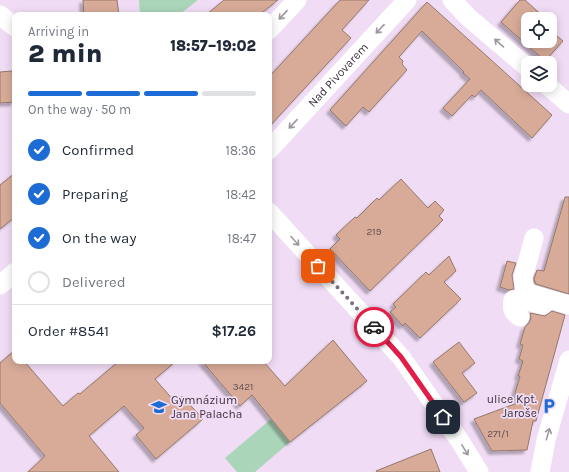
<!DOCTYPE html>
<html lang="en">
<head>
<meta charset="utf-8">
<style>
  body { margin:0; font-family:Karla,sans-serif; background:#f2f2f3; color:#1f2937; height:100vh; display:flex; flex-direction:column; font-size:15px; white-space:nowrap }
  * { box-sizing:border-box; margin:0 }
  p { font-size:13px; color:#747a83 }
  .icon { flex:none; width:22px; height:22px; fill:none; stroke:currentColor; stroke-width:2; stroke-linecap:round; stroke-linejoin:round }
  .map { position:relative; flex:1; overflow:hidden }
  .sheet { position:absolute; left:12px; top:12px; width:260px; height:352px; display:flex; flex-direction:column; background:#fff; border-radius:8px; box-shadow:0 2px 10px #0003 }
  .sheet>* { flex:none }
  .buttons { position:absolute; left:521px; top:12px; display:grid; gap:8px }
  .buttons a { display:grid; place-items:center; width:36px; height:36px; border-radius:8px; background:#fff; box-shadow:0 2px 10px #0003; font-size:20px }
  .pin { position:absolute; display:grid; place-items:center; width:34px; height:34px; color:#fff; margin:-17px; border-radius:8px; box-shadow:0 2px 6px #0006 }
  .courier { position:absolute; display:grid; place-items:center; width:40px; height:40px; margin:-20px; border:3px solid #e11d48; border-radius:50%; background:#fff; color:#222; box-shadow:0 1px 5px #0007 }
  .head em { font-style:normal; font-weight:800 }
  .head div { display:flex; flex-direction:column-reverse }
  .head { display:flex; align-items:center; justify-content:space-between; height:68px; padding:0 16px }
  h1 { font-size:26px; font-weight:800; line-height:30px }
  .bar { display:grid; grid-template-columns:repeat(4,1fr); gap:6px 4px; align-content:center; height:48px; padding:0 16px }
  .bar i { height:5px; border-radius:3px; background:#e0e1e3 }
  .bar .current { background:#1d6cd6 }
  .bar p { grid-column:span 4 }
  .line { display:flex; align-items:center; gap:10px; padding:0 16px; border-top:1px solid #e0e1e3 }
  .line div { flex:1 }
  ol { padding:0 16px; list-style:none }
  li { display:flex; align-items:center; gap:12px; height:44px }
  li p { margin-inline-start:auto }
  li .icon { padding:4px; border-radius:50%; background:#1d6cd6; color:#fff; stroke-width:4 }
  li:last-child { color:#747a83 }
  li i { width:22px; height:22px; border:2px solid #e0e1e3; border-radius:50% }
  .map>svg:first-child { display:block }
  .green { fill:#abd5b9 }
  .building { fill:#d8ab98; stroke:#95786c; filter:url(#shadow) }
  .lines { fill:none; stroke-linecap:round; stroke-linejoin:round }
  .minor { stroke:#fff; stroke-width:19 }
  .oneway { stroke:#9e999e }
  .done { stroke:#7b6e7d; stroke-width:4; stroke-dasharray:0 7.2 }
  .route { stroke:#e11d48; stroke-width:5 }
  .labels { text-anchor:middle; stroke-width:3.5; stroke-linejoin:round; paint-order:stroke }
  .number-label { font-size:10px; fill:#635154 }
  .street-label { font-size:12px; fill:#3c333d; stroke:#f1dcf5 }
  .poi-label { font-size:12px; fill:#3c333d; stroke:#f1dcf5; text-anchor:end }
</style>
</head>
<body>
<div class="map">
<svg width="569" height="472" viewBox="0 0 569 472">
  <defs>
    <filter id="shadow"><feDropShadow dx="-3.5" dy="3.5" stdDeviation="1" flood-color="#0004"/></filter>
  </defs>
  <rect width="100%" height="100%" fill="#f1dcf5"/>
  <path class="green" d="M139 0H198L179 15H140Z
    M271 419 290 442 255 472H237L225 458Z"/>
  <path class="building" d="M83 0H117L119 15H84Z
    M224 0H278L259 15H206Z
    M340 0H369L342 30 351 38 269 127V77Z
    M520 0H525L546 19H528V41H550V30L563 41 545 61 501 22Z
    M427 2 552 115 532 138 481 90 475 97 472 95 452 116 443 108 470 79 463 73 464 72 422 31 399 57 403 61 402 64 407 70 369 112 363 107 346 126 330 110Z
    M12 71 15 102 0 103V72Z
    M15 173V217L0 229V185Z
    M401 179 428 208 435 201 444 210 439 216 443 220 370 291 330 249 340 239 336 235 355 217 357 218 377 198 379 200Z
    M565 197H569V294L536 284 534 279 537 270 544 271Z
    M449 256 456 271 444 282 461 299 420 338 405 323 403 326 390 312 396 307 393 304 426 272 429 275Z
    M507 261 516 263 512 275 514 289 509 290 500 287Z
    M552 311 565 315 536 421H533L527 450 492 451 474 419 520 402 515 393 520 376H518L523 361 519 359 523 345 520 344 525 327 529 323 531 318 530 313 545 316Z
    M333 340 367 381 290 442 252 395 240 406 202 361H263L285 386Z
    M459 342 475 363 462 373 477 393 464 402 433 362Z
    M15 350V361H24L63 406 78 393 80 394 119 361H176L155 379 175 402 182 396 203 419 156 459 136 435 144 428 124 406 89 436 119 472H28L45 456 0 403V363Z
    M431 449 440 472H377L376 471Z"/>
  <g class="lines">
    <g class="minor">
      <path d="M452 0 468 17 528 68"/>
      <path d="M0 15 15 27"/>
      <path d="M269 30 297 0"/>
      <path d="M547 85 569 104"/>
      <path id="s1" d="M269 150 407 0"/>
      <path d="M269 212 401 357 460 441 479 472"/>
      <path d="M534 238 523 278 524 286 529 293 569 305"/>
      <path d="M0 285 15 272"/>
      <path d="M520 317C513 313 511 308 513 300L521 299 543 305"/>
      <path d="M540 472 546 440 569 360"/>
    </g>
  </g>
  <defs><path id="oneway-shaft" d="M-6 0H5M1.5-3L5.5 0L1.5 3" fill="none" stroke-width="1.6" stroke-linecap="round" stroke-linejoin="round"/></defs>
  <g class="oneway">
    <use href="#oneway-shaft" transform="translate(283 15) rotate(133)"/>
    <use href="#oneway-shaft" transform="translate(380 29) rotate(133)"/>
    <use href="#oneway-shaft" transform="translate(499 43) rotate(-139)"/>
    <use href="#oneway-shaft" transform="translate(293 124) rotate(133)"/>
    <use href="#oneway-shaft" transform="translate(295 241) rotate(48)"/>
    <use href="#oneway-shaft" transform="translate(548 434) rotate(-74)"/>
    <use href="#oneway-shaft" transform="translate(465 450) rotate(58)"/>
  </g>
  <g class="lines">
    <path class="done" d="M318 266 374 327"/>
    <path class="route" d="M374 327 401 357 443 417"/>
  </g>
  <defs>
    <symbol id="parking-bare" viewBox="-9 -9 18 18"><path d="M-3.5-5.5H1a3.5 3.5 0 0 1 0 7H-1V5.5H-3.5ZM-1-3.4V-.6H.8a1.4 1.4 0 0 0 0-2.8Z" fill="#1d6cd6" stroke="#f1dcf5" stroke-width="2.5" paint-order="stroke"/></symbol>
    <symbol id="school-bare" viewBox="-9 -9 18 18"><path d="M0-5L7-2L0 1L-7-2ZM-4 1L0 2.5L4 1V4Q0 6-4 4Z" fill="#1d6cd6" stroke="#f1dcf5" stroke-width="2.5" paint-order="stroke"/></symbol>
  </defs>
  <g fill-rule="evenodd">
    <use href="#parking-bare" x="538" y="395" width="22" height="22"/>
    <use href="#school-bare" x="148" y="396" width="22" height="22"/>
  </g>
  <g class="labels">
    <g class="number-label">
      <text x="374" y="235">219</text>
      <text x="243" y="390">3421</text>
      <text x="498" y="437">271/1</text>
    </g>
    <g class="street-label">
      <text dy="4" stroke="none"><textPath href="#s1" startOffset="102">Nad Pivovarem</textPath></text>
    </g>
    <g class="poi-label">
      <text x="537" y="403">ulice Kpt.<tspan x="537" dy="14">Jaroše</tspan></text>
      <text x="171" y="404" text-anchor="start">Gymnázium<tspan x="171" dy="14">Jana Palacha</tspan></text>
    </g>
  </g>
</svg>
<div class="buttons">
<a><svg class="icon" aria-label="locate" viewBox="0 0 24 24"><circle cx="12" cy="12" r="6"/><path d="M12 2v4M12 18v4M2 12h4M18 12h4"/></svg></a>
<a><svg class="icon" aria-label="layers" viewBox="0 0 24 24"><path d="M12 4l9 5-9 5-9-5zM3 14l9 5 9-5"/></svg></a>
</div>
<div class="pin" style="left:318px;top:266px;background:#ea580c"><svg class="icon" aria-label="bag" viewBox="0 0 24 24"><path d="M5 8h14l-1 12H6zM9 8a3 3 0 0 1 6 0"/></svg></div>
<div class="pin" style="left:443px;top:417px;background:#1f2937"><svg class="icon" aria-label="home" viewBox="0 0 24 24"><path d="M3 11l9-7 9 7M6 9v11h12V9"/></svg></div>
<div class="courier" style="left:374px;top:327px"><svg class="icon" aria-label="car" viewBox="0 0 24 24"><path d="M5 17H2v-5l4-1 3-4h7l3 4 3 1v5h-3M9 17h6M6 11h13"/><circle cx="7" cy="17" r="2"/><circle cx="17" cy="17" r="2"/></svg></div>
<section class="sheet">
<div class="head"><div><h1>2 min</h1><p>Arriving in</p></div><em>18:57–19:02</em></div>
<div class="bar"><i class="current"></i><i class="current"></i><i class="current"></i><i></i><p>On the way · 50 m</p></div>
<ol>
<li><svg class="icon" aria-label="check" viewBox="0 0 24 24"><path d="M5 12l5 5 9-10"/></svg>Confirmed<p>18:36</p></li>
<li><svg class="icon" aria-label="check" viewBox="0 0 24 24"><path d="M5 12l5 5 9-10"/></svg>Preparing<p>18:42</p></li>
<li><svg class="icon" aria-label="check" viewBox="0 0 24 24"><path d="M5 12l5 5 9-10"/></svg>On the way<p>18:47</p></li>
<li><i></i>Delivered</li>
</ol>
<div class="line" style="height:52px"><div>Order #8541</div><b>$17.26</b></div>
</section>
</div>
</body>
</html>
